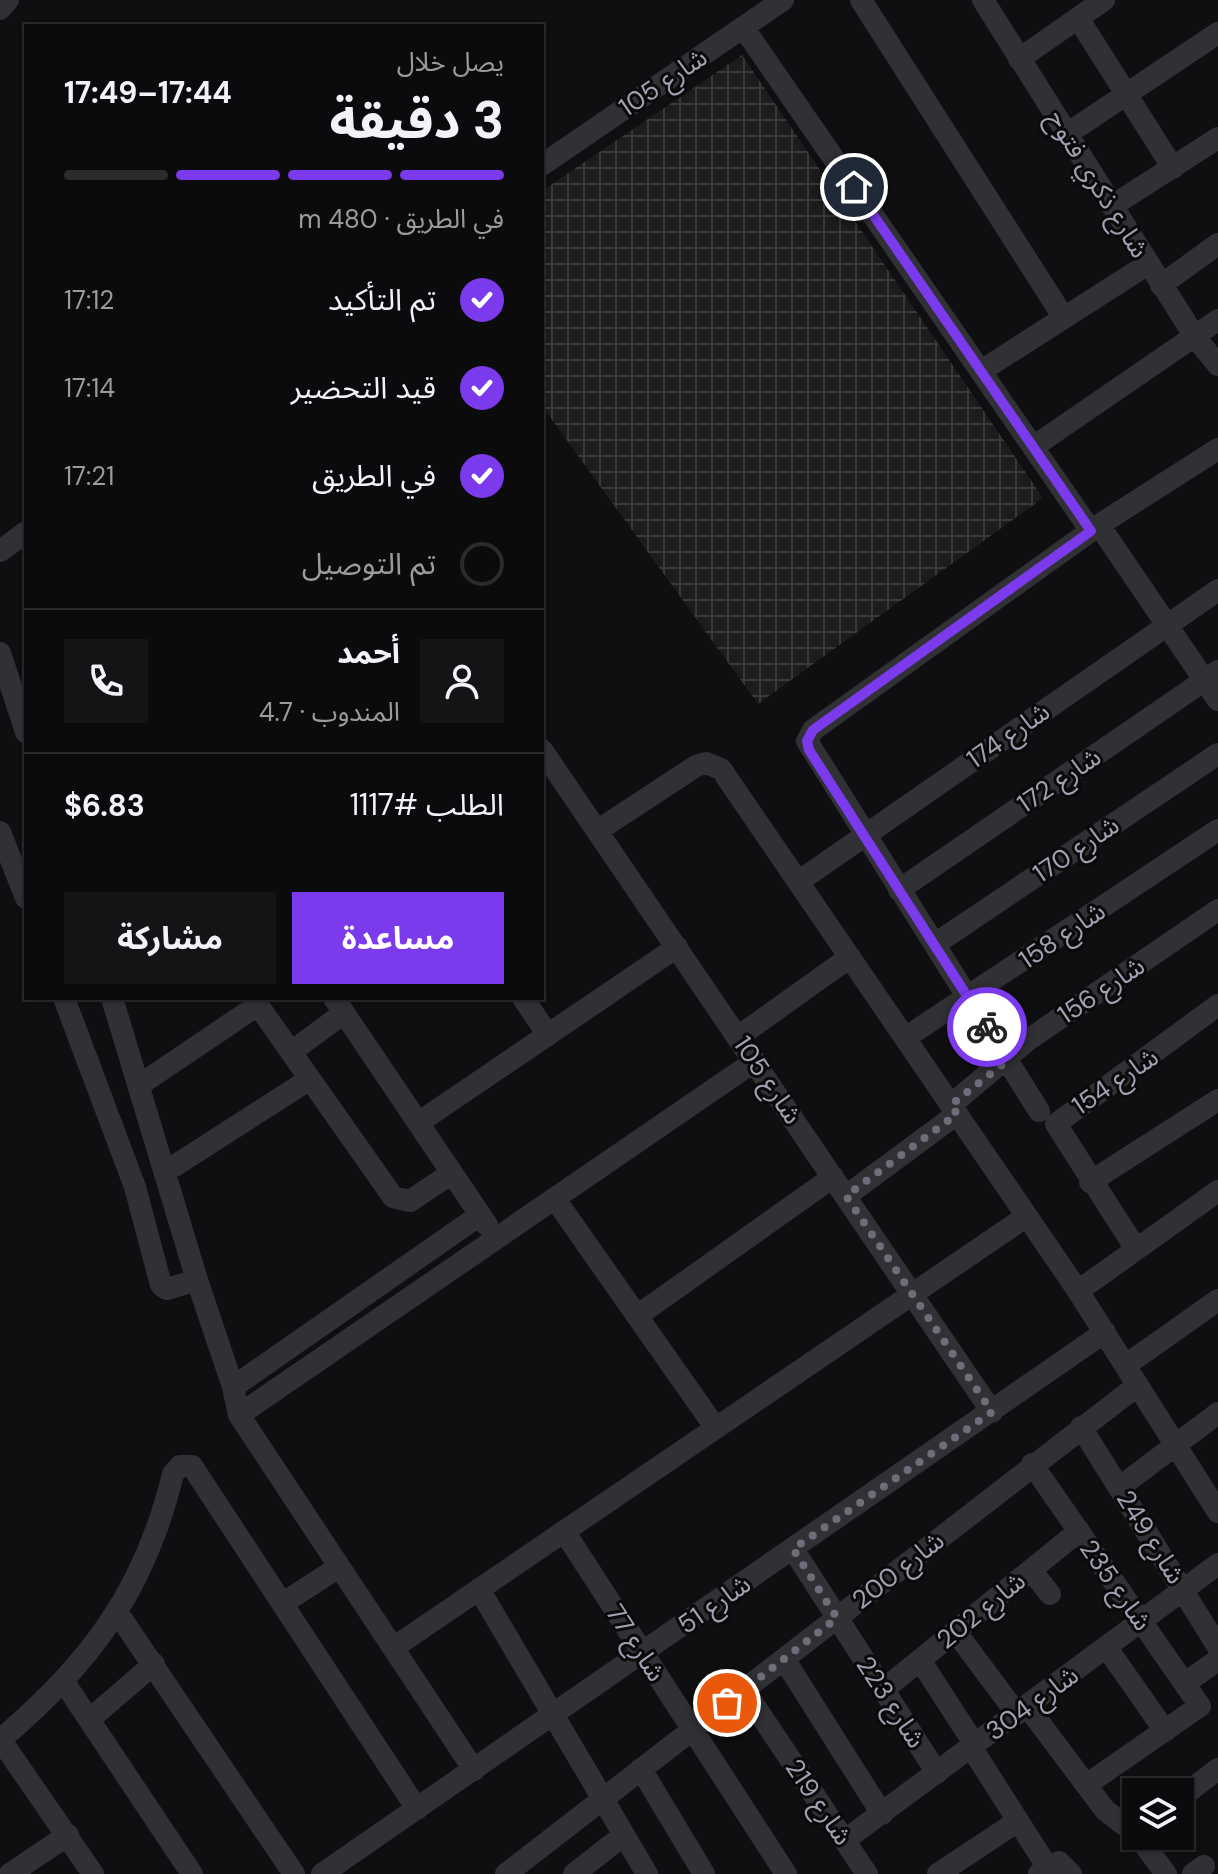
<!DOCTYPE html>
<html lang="ar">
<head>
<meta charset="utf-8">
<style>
  body { margin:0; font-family:"DM Sans","Noto Sans Arabic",sans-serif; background:#141416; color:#f1f3f6; direction:rtl; height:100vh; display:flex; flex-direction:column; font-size:30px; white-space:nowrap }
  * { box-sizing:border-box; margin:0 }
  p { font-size:26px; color:#9a9b9d }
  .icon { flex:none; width:44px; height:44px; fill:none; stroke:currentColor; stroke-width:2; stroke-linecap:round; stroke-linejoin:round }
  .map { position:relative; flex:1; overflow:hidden; direction:ltr }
  .details { position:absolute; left:24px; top:24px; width:520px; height:976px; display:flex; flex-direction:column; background:#0b0b0d; border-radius:0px; box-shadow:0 2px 6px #0004,0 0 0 2px #2b2b2e; direction:rtl }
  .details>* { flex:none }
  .controls { position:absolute; left:1122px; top:1778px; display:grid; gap:16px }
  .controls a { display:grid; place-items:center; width:72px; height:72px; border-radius:0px; background:#0b0b0d; box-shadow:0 2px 6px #0004,0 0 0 2px #2b2b2e; font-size:40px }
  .pin { position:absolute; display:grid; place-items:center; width:68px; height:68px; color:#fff; margin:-34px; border:4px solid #fff; border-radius:50%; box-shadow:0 2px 8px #0007 }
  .courier { position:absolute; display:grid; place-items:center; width:80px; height:80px; margin:-40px; border:6px solid #7c3aed; border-radius:50%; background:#fff; color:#222; box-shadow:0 2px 10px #0007 }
  .headline em { font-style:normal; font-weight:700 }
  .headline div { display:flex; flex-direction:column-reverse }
  .headline { display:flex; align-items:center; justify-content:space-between; height:136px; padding:0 40px }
  h1 { font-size:52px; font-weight:700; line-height:60px }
  .bar { display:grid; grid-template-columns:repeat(4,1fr); gap:12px 8px; align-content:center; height:96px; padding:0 40px }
  .bar i { height:10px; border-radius:6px; background:#2b2b2e }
  .bar .selected { background:#7c3aed }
  .bar p { grid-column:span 4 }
  .line { display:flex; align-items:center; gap:20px; padding:0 40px; border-top:2px solid #2b2b2e }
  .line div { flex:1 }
  .round { display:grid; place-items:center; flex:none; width:84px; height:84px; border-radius:0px; background:#141416 }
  ol { padding:0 40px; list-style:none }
  li { display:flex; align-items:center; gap:24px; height:88px }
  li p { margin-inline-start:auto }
  li .icon { padding:8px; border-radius:50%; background:#7c3aed; color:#fff; stroke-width:4 }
  li:last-child { color:#9a9b9d }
  li i { width:44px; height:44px; border:4px solid #2b2b2e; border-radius:50% }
  .cta { display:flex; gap:16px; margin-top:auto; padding:16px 40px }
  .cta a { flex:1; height:92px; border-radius:0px; background:#7c3aed; color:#fff; font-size:32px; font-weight:700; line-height:92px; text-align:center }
  .cta a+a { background:#141416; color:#f1f3f6 }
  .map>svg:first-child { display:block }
  .industrial { fill:url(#industrial-grid) }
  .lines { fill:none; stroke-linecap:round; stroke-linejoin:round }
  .minor { stroke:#313035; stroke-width:22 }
  .done { stroke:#6d6e7a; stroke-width:8; stroke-dasharray:0 14.4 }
  .route { stroke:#7c3aed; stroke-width:10 }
  .labels { text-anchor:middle; stroke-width:6; stroke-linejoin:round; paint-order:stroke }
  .street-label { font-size:26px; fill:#a0a1b2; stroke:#0a0a0b }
</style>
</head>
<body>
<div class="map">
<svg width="1218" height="1874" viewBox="0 0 1218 1874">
  <defs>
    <pattern id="industrial-grid" width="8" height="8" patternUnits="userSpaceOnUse" patternTransform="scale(2)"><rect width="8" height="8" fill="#1c1b1d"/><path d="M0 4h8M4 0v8" fill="none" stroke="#3a393b"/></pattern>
  </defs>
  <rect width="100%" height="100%" fill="#0f0f11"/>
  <path class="industrial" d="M742 55 1043 498 758 704 542 406V191Z"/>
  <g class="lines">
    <path class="minor" d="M861 0 1064 318
      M983 0 1195 337 1218 365
      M0 9 8 0
      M1078 18 1173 168
      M743 27 1091 531
      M1019 59 1104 0
      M1067 134 1218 33
      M542 165 783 0
      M1112 206 1218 138
      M1161 285 1218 244
      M981 371 1148 264
      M1033 447 1218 320
      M1099 525 1218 700
      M0 551 26 532
      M0 653 26 732
      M542 750 992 1412
      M597 831 696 766 706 763 721 769 1078 1291 1218 1512
      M0 832 26 898
      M798 882 1218 590
      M899 890 1218 671
      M935 944 1218 754
      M64 998 135 1187 161 1285 167 1289 197 1280
      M112 998 197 1280 233 1387 239 1415 474 1770
      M253 998 393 1197 410 1201 452 1173
      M334 998 487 1225
      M523 998 548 1035
      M738 1037 850 957
      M905 1038 1218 830
      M291 1052 344 1013
      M141 1084 258 1005
      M951 1105 1028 1040 1218 910
      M1039 1111 807 741 813 730 1099 525 1218 449
      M418 1123 677 947
      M165 1172 310 1079
      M1090 1182 1218 1100
      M846 1196 957 1114
      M555 1199 715 1427
      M1136 1249 1056 1124 1218 1005
      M1078 1291 1218 1191
      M637 1316 833 1177
      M1126 1365 1218 1300
      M233 1387 480 1215
      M239 1415 755 1061
      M1081 1427 1218 1647
      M1032 1464 1200 1706 1086 1785
      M1120 1487 1218 1413
      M564 1531 786 1874
      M793 1549 937 1773
      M1031 1570 1050 1594
      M479 1589 647 1874
      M283 1603 339 1567
      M117 1612 294 1874
      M955 1631 1017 1714
      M393 1648 1027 1216
      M1107 1648 1165 1731
      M784 1659 882 1814
      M920 1660 975 1745
      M64 1682 192 1874
      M1185 1683 1218 1660
      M744 1690 867 1874
      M883 1690 1079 1531
      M1027 1706 1105 1810 1136 1834
      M90 1719 154 1664
      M0 1739 93 1874
      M0 1740C90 1664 145 1590 173 1474L180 1466H192L417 1809
      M971 1747 1048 1868
      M641 1769 704 1874
      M1180 1798 1218 1769
      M1138 1836 1166 1874
      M845 1840 1218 1564
      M10 1874 68 1835
      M322 1874 1105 1332
      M506 1874 1138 1385
      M574 1874 624 1835
      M938 1874 1018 1821
      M1039 1874 1059 1862 1071 1874
      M1193 1874 1204 1866"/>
  </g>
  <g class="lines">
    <path class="done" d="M727 1703 837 1618 793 1549 992 1412 846 1196 957 1114 951 1105 1008 1060 987 1027"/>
    <path class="route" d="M854 187 1091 531 813 730 807 741 809 750 987 1027"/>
  </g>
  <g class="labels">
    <g class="street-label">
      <text transform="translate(663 82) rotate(-34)" y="9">شارع 105</text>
      <text transform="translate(1098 184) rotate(58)" y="9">شارع ذكري فتوح</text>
      <text transform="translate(1008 735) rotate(-35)" y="9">شارع 174</text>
      <text transform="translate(1059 780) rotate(-34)" y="9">شارع 172</text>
      <text transform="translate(1076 849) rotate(-34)" y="9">شارع 170</text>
      <text transform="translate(1062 935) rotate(-34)" y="9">شارع 158</text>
      <text transform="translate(1101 990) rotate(-34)" y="9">شارع 156</text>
      <text transform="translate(768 1080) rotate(56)" y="9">شارع 105</text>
      <text transform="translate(1115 1081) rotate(-34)" y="9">شارع 154</text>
      <text transform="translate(1151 1537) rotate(58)" y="9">شارع 249</text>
      <text transform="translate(898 1570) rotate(-38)" y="9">شارع 200</text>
      <text transform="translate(1116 1585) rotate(55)" y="9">شارع 235</text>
      <text transform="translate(714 1604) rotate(-35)" y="9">شارع 51</text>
      <text transform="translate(981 1610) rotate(-39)" y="9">شارع 202</text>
      <text transform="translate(636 1643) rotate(57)" y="9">شارع 77</text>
      <text transform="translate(891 1702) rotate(57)" y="9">شارع 223</text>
      <text transform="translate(1032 1703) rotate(-36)" y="9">شارع 304</text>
      <text transform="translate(819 1802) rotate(56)" y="9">شارع 219</text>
    </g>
  </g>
</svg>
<div class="controls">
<a><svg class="icon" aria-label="layers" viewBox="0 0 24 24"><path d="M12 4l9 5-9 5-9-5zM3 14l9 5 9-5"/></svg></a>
</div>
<div class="pin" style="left:727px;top:1703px;background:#ea580c"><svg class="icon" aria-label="bag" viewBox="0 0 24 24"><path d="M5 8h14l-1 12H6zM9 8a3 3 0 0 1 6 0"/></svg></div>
<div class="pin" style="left:854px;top:187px;background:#1f2937"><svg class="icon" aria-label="home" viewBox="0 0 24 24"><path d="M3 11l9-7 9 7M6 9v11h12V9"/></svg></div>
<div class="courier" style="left:987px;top:1027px"><svg class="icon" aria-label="bike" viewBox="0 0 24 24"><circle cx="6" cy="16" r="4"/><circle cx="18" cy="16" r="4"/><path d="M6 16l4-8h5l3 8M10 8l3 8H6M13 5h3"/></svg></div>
<section class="details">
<div class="headline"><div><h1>3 دقيقة</h1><p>يصل خلال</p></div><em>17:44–17:49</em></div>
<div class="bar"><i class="selected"></i><i class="selected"></i><i class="selected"></i><i></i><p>في الطريق · 480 m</p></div>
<ol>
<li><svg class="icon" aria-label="check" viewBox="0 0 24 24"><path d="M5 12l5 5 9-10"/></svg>تم التأكيد<p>17:12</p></li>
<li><svg class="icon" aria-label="check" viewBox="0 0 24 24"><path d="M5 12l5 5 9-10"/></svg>قيد التحضير<p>17:14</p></li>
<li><svg class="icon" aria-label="check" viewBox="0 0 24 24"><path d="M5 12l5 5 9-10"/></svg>في الطريق<p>17:21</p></li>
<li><i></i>تم التوصيل</li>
</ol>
<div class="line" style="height:144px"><a class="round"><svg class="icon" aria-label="person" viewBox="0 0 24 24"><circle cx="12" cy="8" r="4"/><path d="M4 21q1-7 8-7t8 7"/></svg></a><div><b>أحمد</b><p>المندوب · 4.7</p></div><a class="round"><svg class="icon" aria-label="phone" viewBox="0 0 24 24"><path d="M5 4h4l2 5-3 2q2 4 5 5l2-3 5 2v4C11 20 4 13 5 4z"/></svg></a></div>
<div class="line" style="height:104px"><div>الطلب #1117</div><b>$6.83</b></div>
<div class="cta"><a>مساعدة</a><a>مشاركة</a></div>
</section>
</div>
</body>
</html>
